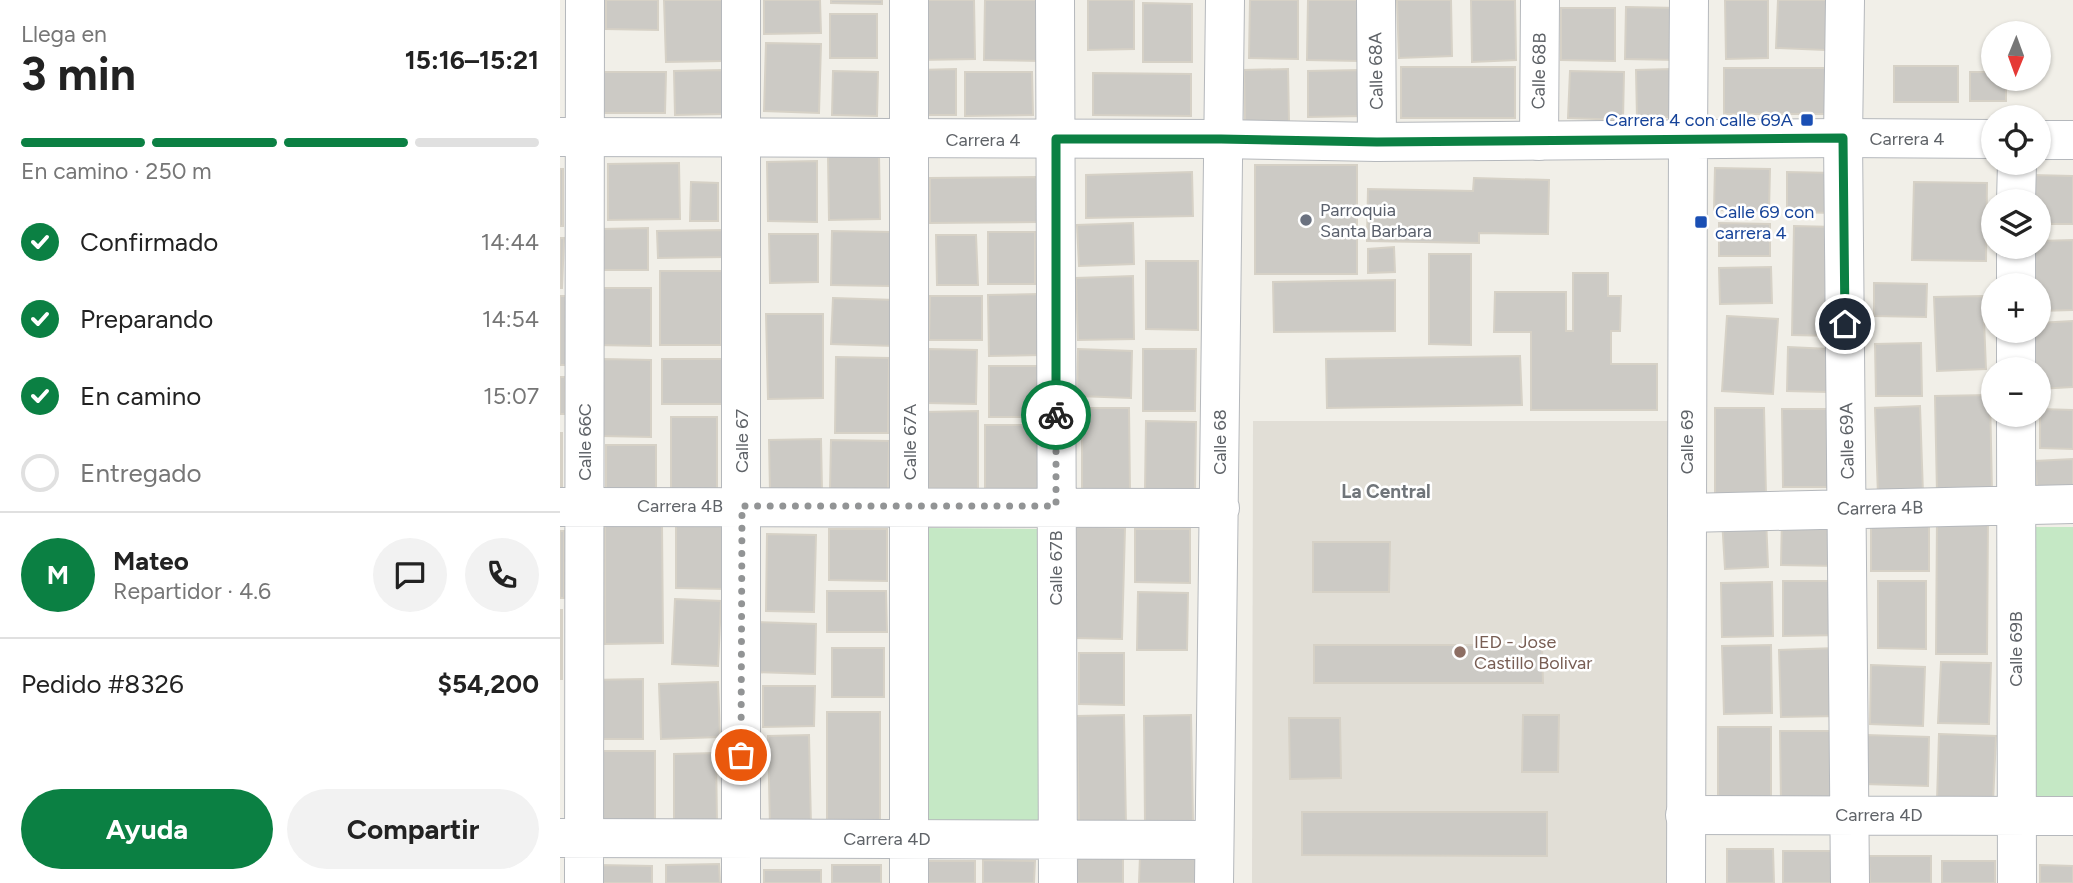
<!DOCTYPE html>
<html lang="es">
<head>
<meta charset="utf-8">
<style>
  body { margin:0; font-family:Figtree,sans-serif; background:#f2f2f2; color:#222; height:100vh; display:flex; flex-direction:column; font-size:26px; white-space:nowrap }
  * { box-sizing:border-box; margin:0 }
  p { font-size:23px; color:#767676 }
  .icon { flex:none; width:38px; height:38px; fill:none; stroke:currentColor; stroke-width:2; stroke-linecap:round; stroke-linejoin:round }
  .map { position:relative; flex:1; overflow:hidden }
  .panel { display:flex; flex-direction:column; background:#fff; width:560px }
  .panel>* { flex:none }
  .needle { width:46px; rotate:181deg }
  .buttons { position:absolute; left:1421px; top:21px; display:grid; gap:14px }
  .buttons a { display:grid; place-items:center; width:70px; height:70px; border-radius:50%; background:#fff; box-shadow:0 2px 5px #0004; font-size:35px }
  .pin { position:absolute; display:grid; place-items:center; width:60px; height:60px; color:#fff; margin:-30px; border:4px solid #fff; border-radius:50%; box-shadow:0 2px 7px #0007 }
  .courier { position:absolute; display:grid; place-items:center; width:70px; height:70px; margin:-35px; border:5px solid #0b8043; border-radius:50%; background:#fff; color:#222; box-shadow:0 2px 9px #0007 }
  .overview em { font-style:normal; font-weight:700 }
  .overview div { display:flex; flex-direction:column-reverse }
  .overview { display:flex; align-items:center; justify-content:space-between; height:119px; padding:0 21px }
  h1 { font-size:46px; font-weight:700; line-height:52px }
  .bar { display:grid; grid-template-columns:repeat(4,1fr); gap:10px 7px; align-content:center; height:84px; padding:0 21px }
  .bar i { height:9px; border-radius:5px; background:#e0e0e0 }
  .bar .selected { background:#0b8043 }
  .bar p { grid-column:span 4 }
  .line { display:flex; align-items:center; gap:18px; padding:0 21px; border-top:2px solid #e0e0e0 }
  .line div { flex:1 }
  .round { display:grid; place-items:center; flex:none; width:74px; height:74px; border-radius:37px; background:#f2f2f2 }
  ol { padding:0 21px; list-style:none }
  li { display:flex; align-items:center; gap:21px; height:77px }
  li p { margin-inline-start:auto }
  li .icon { padding:7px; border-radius:50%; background:#0b8043; color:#fff; stroke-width:4 }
  li:last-child { color:#767676 }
  li i { width:38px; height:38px; border:4px solid #e0e0e0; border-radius:50% }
  .button { display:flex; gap:14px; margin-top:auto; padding:14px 21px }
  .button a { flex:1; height:80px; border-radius:42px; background:#0b8043; color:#fff; font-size:28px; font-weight:700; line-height:80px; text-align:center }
  .button a+a { background:#f2f2f2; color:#222 }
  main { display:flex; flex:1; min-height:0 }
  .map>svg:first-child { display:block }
  .education { fill:#e1ded6 }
  .green { fill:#c5e8c5 }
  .building { fill:#cccac5; stroke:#d6d1c6; stroke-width:2 }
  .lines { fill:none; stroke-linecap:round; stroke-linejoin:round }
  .minor-casing { stroke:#b5b8bc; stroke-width:40 }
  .tertiary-casing { stroke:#b5b8bc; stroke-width:40 }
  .minor { stroke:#fff; stroke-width:38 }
  .tertiary { stroke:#fff; stroke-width:38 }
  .done { stroke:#929495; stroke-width:7; stroke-dasharray:0 12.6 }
  .route { stroke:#0b8043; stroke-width:9 }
  .transit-dot { fill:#1a4fb4; stroke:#fff; stroke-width:2.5 }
  .worship-dot { fill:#6b7280; stroke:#fff; stroke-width:2.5 }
  .education-dot { fill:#8d6e63; stroke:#fff; stroke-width:2.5 }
  .labels { text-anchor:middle; stroke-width:5; stroke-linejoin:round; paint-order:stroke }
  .street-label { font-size:18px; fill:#5f6368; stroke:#fff }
  .transit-label { font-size:18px; fill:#164399; stroke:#fff; text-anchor:end }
  .worship-label { font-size:18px; fill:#5b616d; stroke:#fff; text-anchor:start }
  .education-label { font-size:18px; fill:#785e54; stroke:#fff; text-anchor:start }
  .neighbourhood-label { font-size:19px; font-weight:bold; fill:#70757a; stroke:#fff }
</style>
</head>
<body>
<main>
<section class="panel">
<div class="overview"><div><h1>3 min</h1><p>Llega en</p></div><em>15:16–15:21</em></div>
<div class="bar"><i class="selected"></i><i class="selected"></i><i class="selected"></i><i></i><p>En camino · 250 m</p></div>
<ol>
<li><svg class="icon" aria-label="check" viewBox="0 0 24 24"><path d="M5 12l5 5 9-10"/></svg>Confirmado<p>14:44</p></li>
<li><svg class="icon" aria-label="check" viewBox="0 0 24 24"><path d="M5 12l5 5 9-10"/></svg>Preparando<p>14:54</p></li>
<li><svg class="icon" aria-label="check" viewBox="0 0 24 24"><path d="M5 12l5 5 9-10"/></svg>En camino<p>15:07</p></li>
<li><i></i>Entregado</li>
</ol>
<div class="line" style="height:126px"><b class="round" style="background:#0b8043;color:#fff">M</b><div><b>Mateo</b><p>Repartidor · 4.6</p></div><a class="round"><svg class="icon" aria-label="chat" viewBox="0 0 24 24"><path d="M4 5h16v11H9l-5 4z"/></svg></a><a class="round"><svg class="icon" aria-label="phone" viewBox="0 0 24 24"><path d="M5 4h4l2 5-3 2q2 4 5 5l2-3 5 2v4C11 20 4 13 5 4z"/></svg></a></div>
<div class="line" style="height:91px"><div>Pedido #8326</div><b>$54,200</b></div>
<div class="button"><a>Ayuda</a><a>Compartir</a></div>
</section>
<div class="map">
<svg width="1513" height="883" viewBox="0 0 1513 883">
  <rect width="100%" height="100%" fill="#f1efe8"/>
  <path class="education" d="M693 421H1108L1107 883H692Z"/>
  <path class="green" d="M1476 527H1513V803H1474Z
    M366 528 481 529 479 825 364 824Z"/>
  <path class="building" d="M46 0H98V30L46 29Z
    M104 0H162L163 61 106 62Z
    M204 0H260L261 33 204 34Z
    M271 0H322V4L271 3Z
    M359 0H414L415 59 360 60Z
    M425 0H481L480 61 424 60Z
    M528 0H574V49L528 50Z
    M690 0H738V59L689 58Z
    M748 0H801L800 61 747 60Z
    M837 0H891L892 56 839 58Z
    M911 0H955L956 60 912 62Z
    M1165 0H1208V58L1166 59Z
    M1218 0H1267L1265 50 1216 48Z
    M583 3 632 4V62H583Z
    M1066 7 1119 8 1118 60 1065 59Z
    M1001 8H1055V61L1001 60Z
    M270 14H317V58H270Z
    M206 43 261 44 259 113 204 111Z
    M1334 66H1398V102H1334Z
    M841 67H955V118H841Z
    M1164 68H1266V114H1164Z
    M396 69V115H360L359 70Z
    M728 69 729 122 685 123 684 70Z
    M1112 69 1114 117 1077 118 1076 70Z
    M162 70 163 114 115 115 114 71Z
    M801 70 802 116 748 117V71Z
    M273 71 318 72 317 116 272 115Z
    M1010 71 1064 72 1063 120 1008 118Z
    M42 72H106L105 113H42Z
    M405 72H472L473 115 405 116Z
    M1410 72H1433V79H1446V101H1410Z
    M533 73 631 74V116L533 115Z
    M319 155 320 219 269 220 268 156Z
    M257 161V222L208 221 207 162Z
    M119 163 120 219 48 220V164Z
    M695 165H797V274H695Z
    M1155 168 1210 169 1209 211 1154 210Z
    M0 169H3V226H0Z
    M632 172 633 216 526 218V175Z
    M1227 172 1275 173V213L1227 212Z
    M1467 175 1513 176V224H1479V201H1467Z
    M476 177 477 222 370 223V178Z
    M914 178 989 180 988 234 919 233V243L807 241 808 189 913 191Z
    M131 182 158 183V221H130Z
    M1354 182 1427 183 1426 261 1352 260Z
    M573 223 574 264 519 266 517 225Z
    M1159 223 1210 224V256H1159Z
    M1234 226 1276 227 1274 336 1232 335Z
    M88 228V270H42V229Z
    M164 230 165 257 98 258 97 231Z
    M272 231 331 232 330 286 271 285Z
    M428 232H475V284H428Z
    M209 234H258V282L210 283Z
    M376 235H416L418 285H377Z
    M0 238H4L2 288H0Z
    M1513 240V310L1479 311V285H1473V247H1479V241Z
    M834 247 835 272 808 273V249Z
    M869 254H911V345L869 344Z
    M586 261H638V330L586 329Z
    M1211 267 1212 303 1160 304 1159 268Z
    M100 271H162L161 345H100Z
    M1013 273H1048V296H1061L1060 331H1051V364H1097V410H971V332H934L935 292H1006V331H1013Z
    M573 276 574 339 518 340 516 278Z
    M835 280V331L714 332 713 282Z
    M1314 283 1367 284 1366 317 1314 316Z
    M35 288H91V346L35 345Z
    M479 294 481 355 429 356 428 295Z
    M0 296H7L8 365H0Z
    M370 296H422V340H369Z
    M1423 296 1426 369 1377 371 1374 297Z
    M273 298 335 300 334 346 271 344Z
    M206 314H263V398L208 399Z
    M1167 316 1218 319 1213 394 1162 391Z
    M1513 321V387L1479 389V369H1471L1469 331H1479V323Z
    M1361 343 1362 396H1316L1315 344Z
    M1228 347 1269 349 1267 392 1227 391Z
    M369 349 417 350 416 404 368 403Z
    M518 349 572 351 571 398 517 396Z
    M583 349H636L635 411H583Z
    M960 356 962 405 767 408 766 359Z
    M276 357 329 358 328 433H275Z
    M43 359 91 360V437L42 436Z
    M102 359H163V404H102Z
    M429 366H482V417H429Z
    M0 377H5V414H0Z
    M1430 395 1432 493H1377L1375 396Z
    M1360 406 1363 494 1318 496 1315 408Z
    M522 408H569L570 492H522Z
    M1155 408H1204L1206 495H1155Z
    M1222 409H1270L1271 487H1223Z
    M1480 409 1513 410V449L1480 448Z
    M418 411V489H364V412Z
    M111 417H157V489H111Z
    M586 421 636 422 635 491 585 490Z
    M425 425H483V492L425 491Z
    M0 433H2V493H0Z
    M261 439 262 491H210L209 440Z
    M271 440 329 441 328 491 270 490Z
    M46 445H96V491H46Z
    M1513 459V496L1478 498 1475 461Z
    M1311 515H1369V571H1311Z
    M1206 517 1208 567 1165 569 1162 519Z
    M1222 517 1279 518 1278 566 1221 565Z
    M1377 517H1428L1427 654H1376Z
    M116 520H166V589L116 588Z
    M45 526H102L103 643 45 644Z
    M516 526 565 528 562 639 514 638Z
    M269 529H327V581L269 580Z
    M575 529H630V583L575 582Z
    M0 531H4V598H0Z
    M207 534 256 535 254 612 206 611Z
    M753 542H830L829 592H753Z
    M1223 581H1280L1281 635 1223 636Z
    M1318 581H1366V649L1318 648Z
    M1212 582 1213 636 1162 637 1161 583Z
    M267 591H326L327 632H267Z
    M578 592 628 593 627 650H577Z
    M115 599 161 601 158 666 112 664Z
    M0 610H2V679H0Z
    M193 622 256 624 255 674 192 672Z
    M754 645H982L983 683H754Z
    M1211 645 1212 713 1164 714 1162 646Z
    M272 648H324V697H272Z
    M1276 648 1278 716 1221 717 1219 650Z
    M519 653H564V705L519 704Z
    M1381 662 1431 663 1429 724 1378 723Z
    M1311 665 1365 667 1363 726 1310 724Z
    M83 679V739H30V680Z
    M158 682 160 737 101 739 99 684Z
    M203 686H255L254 726 203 727Z
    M267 712H320V822H267Z
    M564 715 566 826 519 827 517 716Z
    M631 715 633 822H585L584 716Z
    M963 715H999L998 772H962Z
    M729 718H780L781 778 730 779Z
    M1158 727H1211V805L1158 804Z
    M1220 731H1274V803H1221Z
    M1379 734 1436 736 1433 803 1377 801Z
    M249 735 251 826H210L208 736Z
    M1306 735 1369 737 1368 786 1305 784Z
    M40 751H95V826H40Z
    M156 753 157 824H114V754Z
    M742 812H987V856L742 855Z
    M1167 849H1213L1214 883H1167Z
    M1223 851H1272V883H1223Z
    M563 856V883H516L515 857Z
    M580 856 636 858 635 883H579Z
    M1309 856H1371V883H1310Z
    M423 860 475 861 474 883H423Z
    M360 861H415V883H360Z
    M1382 861H1435V883H1382Z
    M159 864 160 883H106V865Z
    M39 865 92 866V883H39Z
    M272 865H321V883H272Z
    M1480 865 1513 866V883H1480Z
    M204 870H261V883H204Z"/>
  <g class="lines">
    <defs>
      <path id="minor" d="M349 0V883
        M495 0 498 883
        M816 0 817 142
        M1285 0 1283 138 1290 883
        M1128 139 1129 0
        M979 141 980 0
        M1456 201 1457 163
        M1456 285V247
        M1456 369V331
        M1456 415 1457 883
        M0 507 660 508
        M1127 513 1513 504
        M1125 815 1513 816
        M0 838 654 840
        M24 883 25 0
        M181 883V0
        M654 883 665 0"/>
      <path id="tertiary" d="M0 137 661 139 817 142 1283 138 1433 139
        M1479 140H1513
        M1126 883 1128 139"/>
    </defs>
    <use href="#minor" class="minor-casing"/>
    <use href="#tertiary" class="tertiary-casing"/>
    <use href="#minor" class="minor"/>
    <use href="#tertiary" class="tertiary"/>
  </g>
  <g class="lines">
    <path class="done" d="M181 755 182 506H496V415"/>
    <path class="route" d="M496 415V139H661L817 142 1283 138 1285 324"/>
  </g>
  <g class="transit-dot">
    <rect x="1240" y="113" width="14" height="14" rx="3.5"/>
    <rect x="1134" y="215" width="14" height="14" rx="3.5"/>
  </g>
  <circle class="worship-dot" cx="746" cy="220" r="7"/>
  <circle class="education-dot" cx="900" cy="652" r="7"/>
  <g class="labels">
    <g class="street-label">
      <text transform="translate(816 71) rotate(-91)" y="6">Calle 68A</text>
      <text transform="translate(979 71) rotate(-89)" y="6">Calle 68B</text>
      <text x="1347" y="145">Carrera 4</text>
      <text x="423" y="146">Carrera 4</text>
      <text transform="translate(182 441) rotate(-90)" y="6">Calle 67</text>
      <text transform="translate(1287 441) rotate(-91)" y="6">Calle 69A</text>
      <text transform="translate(25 442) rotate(-90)" y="6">Calle 66C</text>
      <text transform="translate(350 442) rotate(-90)" y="6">Calle 67A</text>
      <text transform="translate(660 442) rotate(-90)" y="6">Calle 68</text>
      <text transform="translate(1127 442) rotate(-90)" y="6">Calle 69</text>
      <text x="120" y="512">Carrera 4B</text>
      <text transform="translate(1320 508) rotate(-1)" y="6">Carrera 4B</text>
      <text transform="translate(496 568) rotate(-90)" y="6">Calle 67B</text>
      <text transform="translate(1456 649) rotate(-90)" y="6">Calle 69B</text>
      <text x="1319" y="821">Carrera 4D</text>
      <text x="327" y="845">Carrera 4D</text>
    </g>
    <g class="transit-label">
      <text x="1233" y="126">Carrera 4 con calle 69A</text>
      <text x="1155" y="218" text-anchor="start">Calle 69 con<tspan x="1155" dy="21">carrera 4</tspan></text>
    </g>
    <g class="worship-label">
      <text x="760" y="216">Parroquia<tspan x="760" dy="21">Santa Barbara</tspan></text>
    </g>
    <g class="education-label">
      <text x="914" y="648">IED - Jose<tspan x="914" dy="21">Castillo Bolivar</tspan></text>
    </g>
    <g class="neighbourhood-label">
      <text x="826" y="498">La Central</text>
    </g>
  </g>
</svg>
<div class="buttons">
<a><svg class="needle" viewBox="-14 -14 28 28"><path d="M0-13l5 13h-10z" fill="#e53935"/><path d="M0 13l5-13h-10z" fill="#767676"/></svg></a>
<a><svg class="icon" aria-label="locate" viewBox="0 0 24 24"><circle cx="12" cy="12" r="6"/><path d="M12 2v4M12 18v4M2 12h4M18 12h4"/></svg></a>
<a><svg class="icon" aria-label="layers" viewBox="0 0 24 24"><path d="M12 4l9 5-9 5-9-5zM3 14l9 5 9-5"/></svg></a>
<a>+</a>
<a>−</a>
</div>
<div class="pin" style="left:181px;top:755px;background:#ea580c"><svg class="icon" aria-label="bag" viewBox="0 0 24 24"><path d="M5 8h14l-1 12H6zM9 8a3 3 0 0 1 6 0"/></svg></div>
<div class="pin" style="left:1285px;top:324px;background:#1f2937"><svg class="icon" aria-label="home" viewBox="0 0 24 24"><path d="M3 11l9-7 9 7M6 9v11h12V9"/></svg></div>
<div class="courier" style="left:496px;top:415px"><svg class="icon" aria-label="bike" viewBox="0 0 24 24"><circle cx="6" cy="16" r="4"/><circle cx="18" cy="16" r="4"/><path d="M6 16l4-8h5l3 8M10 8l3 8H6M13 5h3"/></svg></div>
</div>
</main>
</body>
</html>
